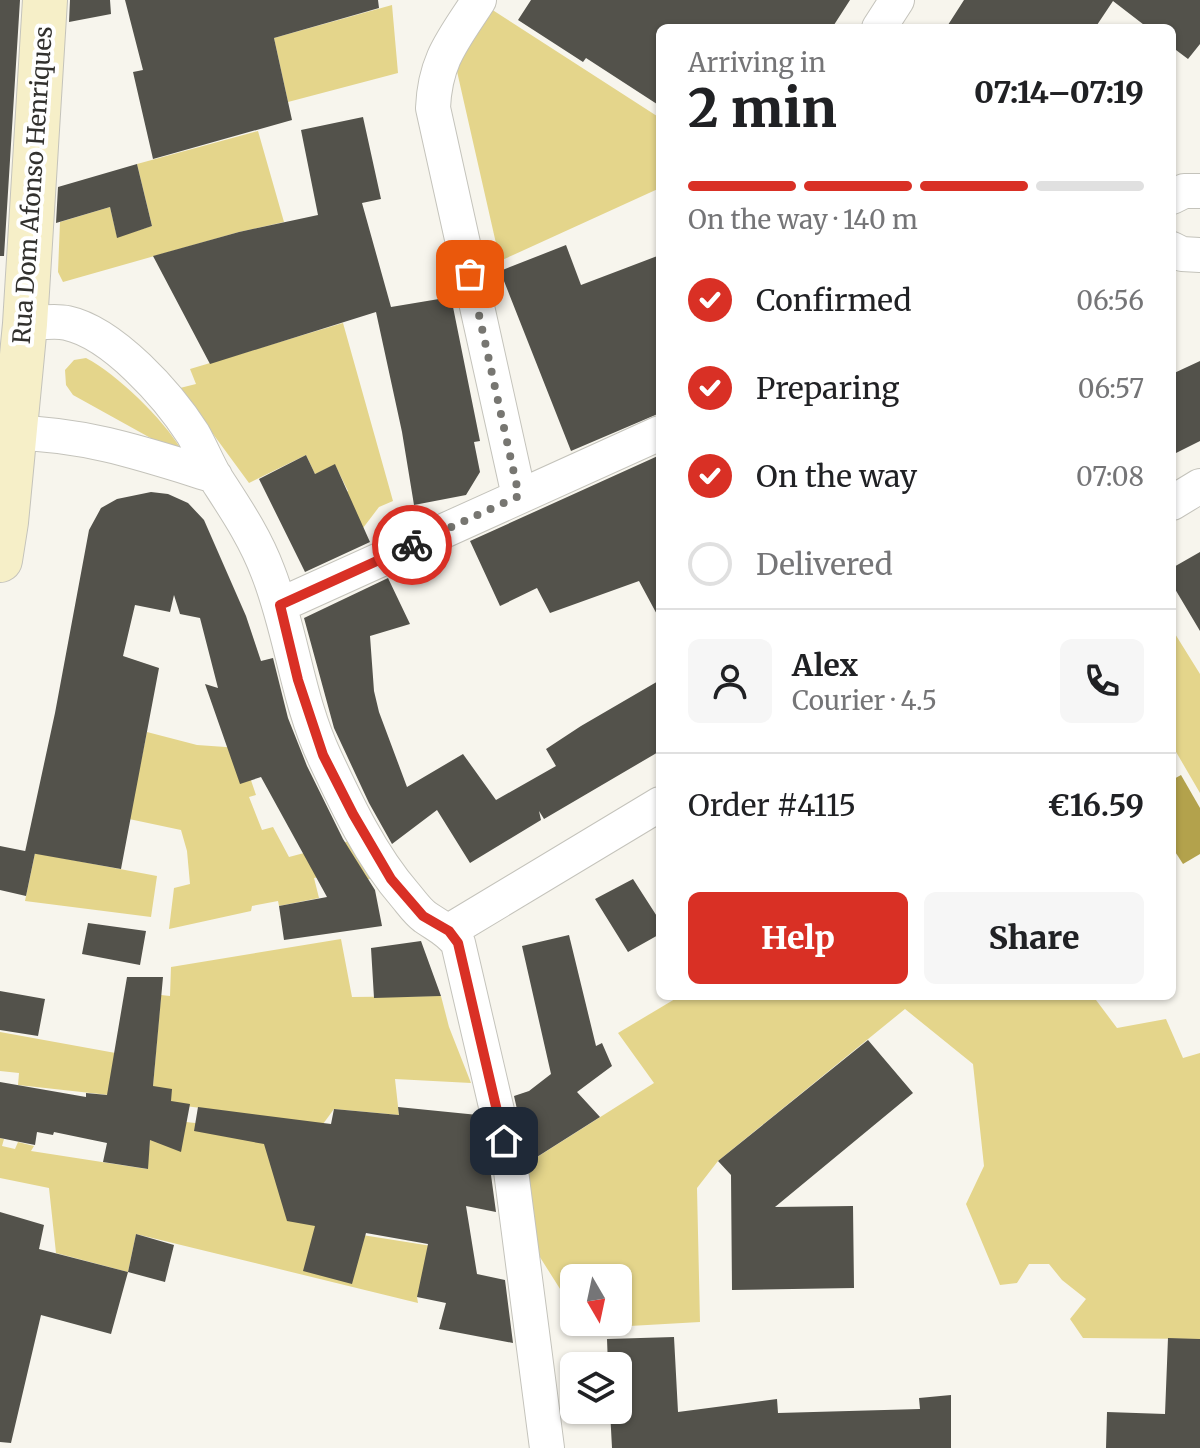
<!DOCTYPE html>
<html lang="en">
<head>
<meta charset="utf-8">
<style>
  body { margin:0; font-family:Merriweather,serif; background:#f6f6f6; color:#202124; height:100vh; display:flex; flex-direction:column; font-size:30px; white-space:nowrap }
  * { box-sizing:border-box; margin:0 }
  p { font-size:26px; color:#757577 }
  .icon { flex:none; width:44px; height:44px; fill:none; stroke:currentColor; stroke-width:2; stroke-linecap:round; stroke-linejoin:round }
  .map { position:relative; flex:1; overflow:hidden }
  .sheet { position:absolute; left:656px; top:24px; width:520px; height:976px; display:flex; flex-direction:column; background:#fff; border-radius:12px; box-shadow:0 2px 6px #0004 }
  .sheet>* { flex:none }
  .needle { width:52px; rotate:171deg }
  .controls { position:absolute; left:560px; top:1264px; display:grid; gap:16px }
  .controls a { display:grid; place-items:center; width:72px; height:72px; border-radius:12px; background:#fff; box-shadow:0 2px 6px #0004; font-size:40px }
  .pin { position:absolute; display:grid; place-items:center; width:68px; height:68px; color:#fff; margin:-34px; border-radius:16px; box-shadow:0 4px 12px #0006 }
  .courier { position:absolute; display:grid; place-items:center; width:80px; height:80px; margin:-40px; border:6px solid #d93025; border-radius:50%; background:#fff; color:#222; box-shadow:0 2px 10px #0007 }
  .summary em { font-style:normal; font-weight:800 }
  .summary div { display:flex; flex-direction:column-reverse }
  .summary { display:flex; align-items:center; justify-content:space-between; height:136px; padding:0 32px }
  h1 { font-size:52px; font-weight:800; line-height:60px }
  .bar { display:grid; grid-template-columns:repeat(4,1fr); gap:12px 8px; align-content:center; height:96px; padding:0 32px }
  .bar i { height:10px; border-radius:6px; background:#e0e0e0 }
  .bar .on { background:#d93025 }
  .bar p { grid-column:span 4 }
  .line { display:flex; align-items:center; gap:20px; padding:0 32px; border-top:2px solid #e0e0e0 }
  .line div { flex:1 }
  .round { display:grid; place-items:center; flex:none; width:84px; height:84px; border-radius:12px; background:#f6f6f6 }
  ol { padding:0 32px; list-style:none }
  li { display:flex; align-items:center; gap:24px; height:88px }
  li p { margin-inline-start:auto }
  li .icon { padding:8px; border-radius:50%; background:#d93025; color:#fff; stroke-width:4 }
  li:last-child { color:#757577 }
  li i { width:44px; height:44px; border:4px solid #e0e0e0; border-radius:50% }
  .cta { display:flex; gap:16px; margin-top:auto; padding:16px 32px }
  .cta a { flex:1; height:92px; border-radius:12px; background:#d93025; color:#fff; font-size:32px; font-weight:800; line-height:92px; text-align:center }
  .cta a+a { background:#f6f6f6; color:#202124 }
  .map>svg:first-child { display:block }
  .green { fill:#e4d58b }
  .water { fill:#b3a24c }
  .building { fill:#53524b }
  .lines { fill:none; stroke-linecap:round; stroke-linejoin:round }
  .street-casing { stroke:#c4c3bb; stroke-width:36 }
  .secondary-casing { stroke:#c4c3bb; stroke-width:46 }
  .street { stroke:#fff; stroke-width:34 }
  .secondary { stroke:#f6efc8; stroke-width:44 }
  .done { stroke:#777671; stroke-width:8; stroke-dasharray:0 14.4 }
  .route { stroke:#d93025; stroke-width:10 }
  .labels { text-anchor:middle; stroke-width:8; stroke-linejoin:round; paint-order:stroke }
  .street-label { font-size:24px; fill:#32312e; stroke:#fff }
</style>
</head>
<body>
<div class="map">
<svg width="1200" height="1448" viewBox="0 0 1200 1448">
  <rect width="100%" height="100%" fill="#f7f5ed"/>
  <path class="green" d="M392 5 398 73 288 102 274 38Z
    M491 9 660 118V188L500 261 456 67Z
    M258 131 284 222 239 232 63 282 58 272 60 222 110 207 117 237 152 226 137 164Z
    M343 323 393 501 379 507 363 528 332 499 348 491 335 465 315 474 306 455 249 483 194 408 176 389 196 384 190 369Z
    M86 358C117 374 163 419 181 449L174 451 73 395 66 385 65 370 74 360Z
    M1172 629 1200 674V793L1172 745Z
    M147 732 197 745 240 748 256 795 249 797 262 830 273 827 289 857 353 840 376 877 346 886 342 872 314 878 319 898 279 906 278 901 252 906 251 911 169 929 174 888 190 884 187 851 181 830 129 819Z
    M35 853 157 876 151 917 25 901Z
    M341 939 352 997 441 996 449 1027 471 1083 395 1079 399 1115 334 1109 323 1124 170 1104 153 1086 161 995 170 996 171 967Z
    M680 996H1093L1117 1028 1166 1019 1183 1058 1200 1053V1339L1083 1338 1070 1319 1086 1299 1062 1280 1049 1264H1029L1017 1283 1000 1285 966 1204 984 1166 973 1064 905 1009 718 1161 697 1188 700 1322 577 1329 576 1322H618V1278H574V1311L531 1243 523 1166 654 1083 618 1033Z
    M0 1032 132 1056 127 1097 18 1085 19 1073 0 1071Z
    M186 1122 223 1126 233 1137 274 1145 356 1234 463 1251 417 1297 418 1303 136 1234 128 1272 56 1253 49 1188 0 1178V1138L4 1139 2 1146 15 1149 18 1142 34 1146 31 1151 147 1169 150 1140Z"/>
  <path class="water" d="M1181 775 1200 808V854L1183 864 1172 847V780Z"/>
  <path class="building" d="M0 0H20L4 256H0Z
    M70 0H110L111 14 69 22Z
    M125 0H378L379 8 274 38 292 120 153 159 133 72 143 70Z
    M531 0H850L832 28H660V106L586 58 583 62 518 20Z
    M964 0H1200V44L1188 59 1172 47V28H1148L1113 1 1095 28H946Z
    M363 117 381 199 362 203 391 307 451 297 480 441 474 442 480 472 466 495 414 505 402 432 376 312 210 364 153 256 239 232 318 215 301 130Z
    M137 164 152 226 117 238 110 207 56 223 58 187Z
    M566 245 581 285 660 255V413L571 451 500 271Z
    M1200 361V441L1172 455V374Z
    M306 455 315 474 335 464 370 542 305 572 259 479Z
    M660 455V620L639 581 550 613 537 588 500 606 470 541Z
    M151 492 168 494 188 503 204 520 246 616 261 661 273 658 288 718 307 766 343 839 375 890 382 926 284 940 279 906 327 897 261 777 240 784 205 684 218 688 200 618 180 614 174 595 170 612 135 605 123 656 159 668 121 869 25 852 55 713 89 530 101 508 117 499Z
    M1200 552V631L1172 584V568Z
    M388 578 410 624 370 636 374 691 379 712 407 787 463 754 496 800 556 766 546 749 581 726 660 680V751L544 819 539 811 541 820 470 863 437 810 392 844 369 803 334 728 304 618Z
    M0 846 35 853 26 896 0 890Z
    M633 879 660 921V934L628 952 595 899Z
    M88 923 146 931 140 965 82 954Z
    M569 935 596 1046 602 1043 612 1066 577 1092 600 1117 529 1162 514 1096 529 1091 551 1074 522 946Z
    M421 941 441 996 374 998 371 948Z
    M127 977H163L153 1086 172 1089 171 1101 190 1104 181 1152 150 1140 148 1169 103 1162 107 1143 54 1132 53 1135 37 1132 35 1145 0 1138V1082L86 1097V1093L107 1095Z
    M0 991 45 999 38 1036 0 1030Z
    M868 1040 913 1093 775 1207 853 1206 854 1288 732 1290 731 1175 718 1161Z
    M198 1107 331 1124 334 1109 399 1115 398 1107 478 1115 491 1175 496 1212 466 1206 477 1274 505 1280 513 1343 439 1329 446 1303 417 1297 428 1244 366 1233 352 1284 303 1271 315 1226 287 1221 264 1144 194 1131Z
    M0 1212 44 1225 39 1249 128 1272 111 1334 41 1315 11 1443 0 1442Z
    M136 1234 174 1245 165 1282 128 1272Z
    M674 1337 678 1412 777 1399 778 1413 920 1409 919 1398 951 1395V1448H612L610 1410H618V1366H608L607 1339Z
    M1168 1338 1200 1339V1448H1106L1107 1412 1165 1414Z"/>
  <g class="lines">
    <defs>
      <path id="street" d="M479 0C454 39 435 59 433 108L519 496
        M879 28 897 0
        M1172 197 1184 191H1200
        M1172 249 1182 254 1200 255
        M25 324C39 323 54 320 67 323 113 333 168 395 193 434 201 448 207 463 215 477 235 508 255 537 268 572 292 633 297 699 325 758 347 805 371 856 405 895 411 902 417 911 425 917 438 926 448 930 458 943L511 1171 547 1448
        M16 433C87 434 147 455 215 476
        M1172 503 1200 486
        M280 605 660 433
        M449 931 660 804"/>
      <path id="secondary" d="M0 560 6 522 25 324 45 0"/>
    </defs>
    <use href="#street" class="street-casing"/>
    <use href="#secondary" class="secondary-casing"/>
    <use href="#street" class="street"/>
    <use href="#secondary" class="secondary"/>
  </g>
  <g class="lines">
    <path class="done" d="M412 545 519 496 470 274"/>
    <path class="route" d="M412 545 280 605 298 680 323 755 353 814 391 879 423 916 449 931 458 943 504 1141"/>
  </g>
  <g class="labels">
    <g class="street-label">
      <text transform="translate(33 185) rotate(-86)" y="8">Rua Dom Afonso Henriques</text>
    </g>
  </g>
</svg>
<div class="controls">
<a><svg class="needle" viewBox="-14 -14 28 28"><path d="M0-13l5 13h-10z" fill="#e53935"/><path d="M0 13l5-13h-10z" fill="#757577"/></svg></a>
<a><svg class="icon" aria-label="layers" viewBox="0 0 24 24"><path d="M12 4l9 5-9 5-9-5zM3 14l9 5 9-5"/></svg></a>
</div>
<div class="pin" style="left:470px;top:274px;background:#ea580c"><svg class="icon" aria-label="bag" viewBox="0 0 24 24"><path d="M5 8h14l-1 12H6zM9 8a3 3 0 0 1 6 0"/></svg></div>
<div class="pin" style="left:504px;top:1141px;background:#1f2937"><svg class="icon" aria-label="home" viewBox="0 0 24 24"><path d="M3 11l9-7 9 7M6 9v11h12V9"/></svg></div>
<div class="courier" style="left:412px;top:545px"><svg class="icon" aria-label="bike" viewBox="0 0 24 24"><circle cx="6" cy="16" r="4"/><circle cx="18" cy="16" r="4"/><path d="M6 16l4-8h5l3 8M10 8l3 8H6M13 5h3"/></svg></div>
<section class="sheet">
<div class="summary"><div><h1>2 min</h1><p>Arriving in</p></div><em>07:14–07:19</em></div>
<div class="bar"><i class="on"></i><i class="on"></i><i class="on"></i><i></i><p>On the way · 140 m</p></div>
<ol>
<li><svg class="icon" aria-label="check" viewBox="0 0 24 24"><path d="M5 12l5 5 9-10"/></svg>Confirmed<p>06:56</p></li>
<li><svg class="icon" aria-label="check" viewBox="0 0 24 24"><path d="M5 12l5 5 9-10"/></svg>Preparing<p>06:57</p></li>
<li><svg class="icon" aria-label="check" viewBox="0 0 24 24"><path d="M5 12l5 5 9-10"/></svg>On the way<p>07:08</p></li>
<li><i></i>Delivered</li>
</ol>
<div class="line" style="height:144px"><a class="round"><svg class="icon" aria-label="person" viewBox="0 0 24 24"><circle cx="12" cy="8" r="4"/><path d="M4 21q1-7 8-7t8 7"/></svg></a><div><b>Alex</b><p>Courier · 4.5</p></div><a class="round"><svg class="icon" aria-label="phone" viewBox="0 0 24 24"><path d="M5 4h4l2 5-3 2q2 4 5 5l2-3 5 2v4C11 20 4 13 5 4z"/></svg></a></div>
<div class="line" style="height:104px"><div>Order #4115</div><b>€16.59</b></div>
<div class="cta"><a>Help</a><a>Share</a></div>
</section>
</div>
</body>
</html>
